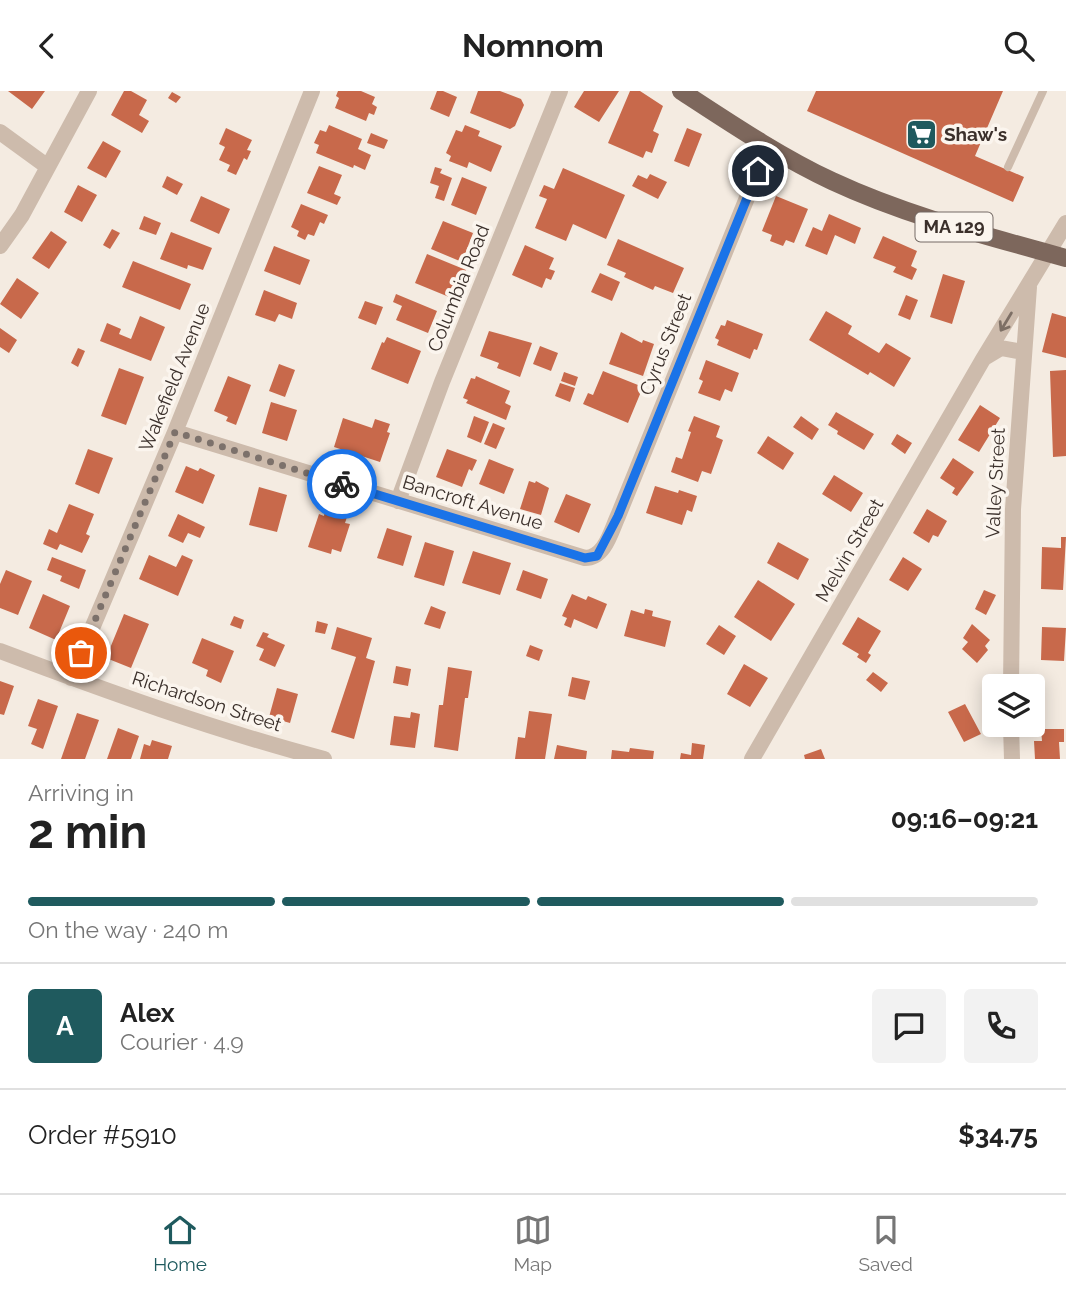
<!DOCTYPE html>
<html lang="en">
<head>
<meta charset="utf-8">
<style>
  body { margin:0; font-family:Raleway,sans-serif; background:#f2f2f2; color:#222; height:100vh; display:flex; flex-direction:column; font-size:26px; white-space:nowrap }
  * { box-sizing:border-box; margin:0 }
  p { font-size:23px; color:#767676 }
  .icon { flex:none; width:38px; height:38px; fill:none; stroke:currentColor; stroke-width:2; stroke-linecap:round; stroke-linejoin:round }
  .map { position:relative; height:668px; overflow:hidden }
  .drawer { display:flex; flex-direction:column; background:#fff; flex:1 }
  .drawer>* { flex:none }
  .tools { position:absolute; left:982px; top:583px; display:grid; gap:14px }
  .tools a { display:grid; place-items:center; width:63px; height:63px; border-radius:7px; background:#fff; box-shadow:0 4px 18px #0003; font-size:35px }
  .pin { position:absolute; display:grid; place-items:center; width:60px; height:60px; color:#fff; margin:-30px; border:4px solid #fff; border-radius:50%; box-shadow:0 2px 7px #0007 }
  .courier { position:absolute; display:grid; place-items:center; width:70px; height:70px; margin:-35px; border:5px solid #1a73e8; border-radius:50%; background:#fff; color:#222; box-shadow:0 2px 9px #0007 }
  .head em { font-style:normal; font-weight:700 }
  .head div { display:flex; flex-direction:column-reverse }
  .head { display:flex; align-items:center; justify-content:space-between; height:119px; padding:0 28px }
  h1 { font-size:46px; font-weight:700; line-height:52px }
  .bar { display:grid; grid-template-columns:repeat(4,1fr); gap:10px 7px; align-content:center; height:84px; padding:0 28px }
  .bar i { height:9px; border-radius:5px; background:#e0e0e0 }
  .bar .selected { background:#1f5a5e }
  .bar p { grid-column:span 4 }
  .line { display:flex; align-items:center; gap:18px; padding:0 28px; border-top:2px solid #e0e0e0 }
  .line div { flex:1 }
  .round { display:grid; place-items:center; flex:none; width:74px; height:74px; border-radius:7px; background:#f2f2f2 }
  header { display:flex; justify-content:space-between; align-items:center; height:91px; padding:0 28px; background:#fff; font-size:32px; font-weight:700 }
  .tabs { display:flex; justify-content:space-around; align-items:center; height:98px; border-top:2px solid #e0e0e0; background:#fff; font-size:19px; color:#767676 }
  .tabs a { display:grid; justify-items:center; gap:4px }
  .tabs .selected { color:#1f5a5e }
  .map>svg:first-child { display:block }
  .building { fill:#c8694b }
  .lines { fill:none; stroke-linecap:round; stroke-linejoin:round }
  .service { stroke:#cdbbac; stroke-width:8 }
  .minor { stroke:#cdbbac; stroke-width:16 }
  .primary { stroke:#7d675c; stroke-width:18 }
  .oneway { stroke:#7d6f65 }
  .done { stroke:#7c716b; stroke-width:7; stroke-dasharray:0 12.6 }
  .route { stroke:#1a73e8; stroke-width:9 }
  .labels { text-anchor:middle; stroke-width:7; stroke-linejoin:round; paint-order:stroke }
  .shield { fill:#fbf5ee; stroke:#756b66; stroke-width:2 }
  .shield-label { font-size:18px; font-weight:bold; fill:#3b302b }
  .poi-label { font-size:19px; font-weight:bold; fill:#3b302b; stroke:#fbf5ee; text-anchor:start }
  .street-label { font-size:19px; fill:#3b302b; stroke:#fbf5ee }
</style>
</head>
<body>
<header><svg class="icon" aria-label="back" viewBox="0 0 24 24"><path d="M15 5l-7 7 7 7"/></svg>Nomnom<svg class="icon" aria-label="search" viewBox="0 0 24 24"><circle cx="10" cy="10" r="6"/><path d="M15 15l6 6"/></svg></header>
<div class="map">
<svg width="1066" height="668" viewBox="0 0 1066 668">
  <rect width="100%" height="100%" fill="#f4ebe1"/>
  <path class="building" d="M8 0H45L32 18Z
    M124 0H131L147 9 139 24 149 30 142 42 111 24Z
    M338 0H361L375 6 372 13 377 16 374 24 369 22 366 30 335 17 339 7 336 5Z
    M437 0H443L457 6 449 26 430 18Z
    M478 0H500L521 8 524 14 515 35 510 38 470 22Z
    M584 0H619L599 31 574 16Z
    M630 0H640L663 15 653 40 659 43 652 62 646 60 643 67 608 52Z
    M816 0H1003L975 65 1024 86 1013 111 807 20Z
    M172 1 181 6 176 12 168 7Z
    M329 34 362 48 358 58 371 64 365 79 354 74 353 77 316 62 319 54 314 52 320 39 326 41Z
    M465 34 480 40 478 45 502 55 491 81 469 71 467 77 449 70 451 65 446 62 456 39 462 41Z
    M226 37 252 49 247 59 251 60 247 69 244 67 236 84 227 80 230 74 219 69 225 56 219 53Z
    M687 37 702 43 689 76 674 70Z
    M371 42 388 49 384 58 367 52Z
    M103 50 121 60 106 87 87 77Z
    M319 75 342 84 334 103 341 106 337 114 307 102Z
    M435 76 442 78 440 82 452 87 444 110 435 107 439 95 430 92Z
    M563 77 625 104 606 148 573 133 566 150 535 137 547 108 539 105 544 94 554 98Z
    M650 83 667 91 658 108 632 95 638 84 647 88Z
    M167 85 183 93 177 104 162 96Z
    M462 86 487 96 476 124 451 114Z
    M78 94 97 104 82 131 64 121Z
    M201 105 230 118 219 143 190 130Z
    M776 105 808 118 794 152 786 149 783 155 770 150 772 144 762 140Z
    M301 113 328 124 324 133 320 131 314 145 308 143 305 149 297 145 299 140 291 136Z
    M829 123 861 137 855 153 835 144 827 164 805 155 813 136 822 140Z
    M144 125 161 132 156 144 139 138Z
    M443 130 473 142 462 171 431 158Z
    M112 138 120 142 110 158 103 154Z
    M51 140 67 151 49 178 32 167Z
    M171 141 212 157 203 179 188 174 187 178 160 168Z
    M883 145 917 160 911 175 917 178 912 189 893 181 896 176 873 167Z
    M618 148 684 177 673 202 655 195 653 199 624 186 626 182 607 174Z
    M525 154 554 167 549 178 555 180 551 189 546 187 542 197 512 184Z
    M274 155 310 169 300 194 264 180Z
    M427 163 466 179 454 208 415 192Z
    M133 170 191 193 180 219 122 196Z
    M600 182 620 191 612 210 591 201Z
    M943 183 965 190 952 233 930 226Z
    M17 187 39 202 21 228 0 213Z
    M264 199 297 212 292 228 279 223 275 231 255 224Z
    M396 203 437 220 428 242 396 229 402 215 393 211Z
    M906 204 918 209 910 229 898 224Z
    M365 210 383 216 376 234 358 227Z
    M826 220 852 235 848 243 879 262 886 252 911 267 894 296 870 281 868 284 809 249Z
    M1052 222 1066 226V267L1042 261Z
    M140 225 165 236 151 270 100 250 107 232 121 238 119 243 131 248Z
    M727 229 763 243 757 259 754 258 750 268 717 254 719 249 715 247 721 234 725 235Z
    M0 237 17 249 9 262 0 256Z
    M489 240 532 252 520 286 497 277 499 272 480 265Z
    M621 241 642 252 643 249 654 253 643 285 609 273Z
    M387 246 421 260 408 293 371 278 382 251 384 252Z
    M540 255 558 262 551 280 533 273Z
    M78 257 85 260 78 276 71 272Z
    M706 269 739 282 732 301 725 298 720 310 698 302 703 290 699 288Z
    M279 273 295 279 285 306 269 300Z
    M119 277 144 286 126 334 101 325Z
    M1066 279V365L1053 366 1050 280Z
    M603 280 643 296 628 332 583 313 588 302 593 304Z
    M564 281 578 286 575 295 561 290Z
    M228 285 251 294 236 334 226 330 228 326 214 320Z
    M476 285 510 300 505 312 511 315 506 329 466 312 468 309 463 307 471 287 475 288Z
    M560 292 575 297 570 311 555 305Z
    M271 311 297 319 287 350 262 342Z
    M980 314 1000 327 979 361 958 349Z
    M836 321 874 343 864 359 837 343 838 340 828 334Z
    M474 325 489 331 481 352 467 346Z
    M694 325 720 335 716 346 723 349 711 383 702 380 698 391 671 381 676 366 682 368 691 341 688 340Z
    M801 325 819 338 812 349 793 336Z
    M343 327 372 337 375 328 390 333 387 341 390 342 380 371 334 356Z
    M493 332 505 337 496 358 484 353Z
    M897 343 912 352 905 363 891 353Z
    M768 345 794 362 783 379 757 362Z
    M88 358 113 367 99 403 75 393Z
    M447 358 477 369 472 380 469 378 462 396 436 386Z
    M953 367 974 381 957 405 952 402 955 397 940 387Z
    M489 368 514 378 504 403 479 393Z
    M186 375 198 380 200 377 215 384 203 413 175 401Z
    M834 384 863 402 851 421 822 403Z
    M529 390 535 392 536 390 549 397 541 424 520 418Z
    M655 395 678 402 679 399 697 405 692 421 687 419 682 434 646 422Z
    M259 396 287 404 277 441 249 434Z
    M566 403 591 413 579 442 554 431Z
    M69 413 94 423 86 443 90 445 82 462 60 453 57 459 43 453 49 438 57 442Z
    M927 418 947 430 938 446 933 444 929 452 913 442Z
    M325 419 347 426 345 432 350 433 341 461 332 458 331 463 308 456 319 423 324 425Z
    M178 423 205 436 200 447 188 442 183 452 168 445Z
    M387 437 412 445 403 475 377 467Z
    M1061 446H1066L1063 499 1041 498 1042 456 1061 457Z
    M425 451 454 460 444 495 414 486Z
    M778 451 809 468 798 489 767 472Z
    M473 460 511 472 500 504 462 492Z
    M149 464 176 476 182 464 193 469 178 505 139 488Z
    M52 466 86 479 79 498 60 490 62 485 47 479Z
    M903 466 922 478 908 500 889 489Z
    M6 479 32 490 18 524 0 517V493Z
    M523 479 548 488 541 508 516 499Z
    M758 489 795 513 771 550 734 526Z
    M984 499 996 504 986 524 975 518Z
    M43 503 70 515 56 549 29 537Z
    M572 503 586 509 588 505 607 513 597 538 574 528 571 537 564 534 567 527 562 525Z
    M431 515 446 521 440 538 424 533Z
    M645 518 653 520 652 525 671 530 665 556 624 545 631 519 644 523Z
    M124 523 149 533 131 577 106 567Z
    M234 525 244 529 241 538 230 534Z
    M858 526 881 540 868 562 871 564 866 572 857 566 859 563 842 553Z
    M317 530 328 533 325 543 315 541Z
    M972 533 990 549 985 555 988 559 977 572 962 558 968 551 963 547Z
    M719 534 736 545 724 564 706 553Z
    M337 536 372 547 366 567 375 570 354 648 331 641 356 566 331 558Z
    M1042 536 1066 537 1064 570 1041 569Z
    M263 541 269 543 267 546 285 554 275 576 259 569 264 558 256 555Z
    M202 547 234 560 221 592 206 585 208 579 192 572Z
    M530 554 543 559 539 570 526 565Z
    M744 573 768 587 750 616 727 603Z
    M396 575 411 578 408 595 393 592Z
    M448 576 472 580 468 607H465L458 660 434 656 439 614H443Z
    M873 581 888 592 881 601 866 589Z
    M572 586 590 590 585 609 568 605Z
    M0 590 14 595 4 624 0 623Z
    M277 597 298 603 290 632 269 626Z
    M38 608 58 615 43 658 31 653 37 638 28 635Z
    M965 613 981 643 964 651 948 621Z
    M529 620 552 623 545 668H515L518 646 525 647Z
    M411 621 420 623 415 657 390 654 394 625 410 627Z
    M77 622 99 629 85 668H61Z
    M118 637 139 645 131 668H107Z
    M1041 638H1064V651H1059L1060 668H1035L1034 650H1042Z
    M152 649 172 655 168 668H140L144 653 150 655Z
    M692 652 705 654 703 668H680L681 662 691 664Z
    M557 654 587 660 586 668H554Z
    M630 657 654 660 653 668H611L612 659 629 661Z
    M821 658 825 668H805L804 664Z"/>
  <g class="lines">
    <path class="service" d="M1008 76 1043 0"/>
    <path class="minor" d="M0 41 48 76
      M0 155 22 124 89 0
      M986 266 1001 257 1023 261
      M175 341 585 467C605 467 611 440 618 425L768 55
      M398 410 442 291 560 0
      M0 560C106 600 214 639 324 668
      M71 587 175 341 312 0
      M1011 595 1013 418 1029 196
      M1011 634 1012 668
      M752 668 982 270 1066 132"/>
    <path class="primary" d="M681 0C730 32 779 65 832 90 907 125 987 145 1066 167"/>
  </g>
  <defs><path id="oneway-shaft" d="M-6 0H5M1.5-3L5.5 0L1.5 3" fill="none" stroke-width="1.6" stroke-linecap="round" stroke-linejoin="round" transform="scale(1.75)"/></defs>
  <use class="oneway" href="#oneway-shaft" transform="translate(1006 231) rotate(121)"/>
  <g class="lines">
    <path class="done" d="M81 562 175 341 342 393"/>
    <path class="route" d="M342 393 585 467 597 465 618 425 758 80"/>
  </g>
  <defs>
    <symbol id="supermarket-square" viewBox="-11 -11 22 22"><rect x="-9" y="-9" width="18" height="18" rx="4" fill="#1f5a5e" stroke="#fbf5ee"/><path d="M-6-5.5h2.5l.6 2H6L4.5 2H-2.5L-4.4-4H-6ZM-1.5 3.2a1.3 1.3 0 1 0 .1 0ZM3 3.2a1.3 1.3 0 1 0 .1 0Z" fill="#fff"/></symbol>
  </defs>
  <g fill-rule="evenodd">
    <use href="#supermarket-square" x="904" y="26" width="35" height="35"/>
  </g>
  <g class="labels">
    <rect class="shield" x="915.5" y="121.5" width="77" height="29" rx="5"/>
    <g class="shield-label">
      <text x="954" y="142">MA 129</text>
    </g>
    <g class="poi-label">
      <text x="944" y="50">Shaw's</text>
    </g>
    <g class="street-label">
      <text transform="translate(458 197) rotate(-68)" y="7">Columbia Road</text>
      <text transform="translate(665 253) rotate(-68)" y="7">Cyrus Street</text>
      <text transform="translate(174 286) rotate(-68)" y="7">Wakefield Avenue</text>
      <text transform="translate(995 392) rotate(-87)" y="7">Valley Street</text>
      <text transform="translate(473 411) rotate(17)" y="7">Bancroft Avenue</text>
      <text transform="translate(849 459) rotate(-60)" y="7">Melvin Street</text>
      <text transform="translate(207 610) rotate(18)" y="7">Richardson Street</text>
    </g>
  </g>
</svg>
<div class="tools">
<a><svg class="icon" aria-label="layers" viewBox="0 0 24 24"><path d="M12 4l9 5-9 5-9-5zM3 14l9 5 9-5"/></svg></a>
</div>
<div class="pin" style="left:81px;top:562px;background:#ea580c"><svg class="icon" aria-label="bag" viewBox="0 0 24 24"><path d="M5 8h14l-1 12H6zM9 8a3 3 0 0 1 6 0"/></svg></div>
<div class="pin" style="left:758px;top:80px;background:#1f2937"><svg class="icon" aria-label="home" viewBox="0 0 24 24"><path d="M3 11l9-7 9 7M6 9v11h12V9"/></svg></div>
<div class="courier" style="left:342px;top:393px"><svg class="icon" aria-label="bike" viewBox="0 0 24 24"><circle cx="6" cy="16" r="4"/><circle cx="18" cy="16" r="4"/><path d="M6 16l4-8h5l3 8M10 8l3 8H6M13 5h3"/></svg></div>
</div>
<section class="drawer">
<div class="head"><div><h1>2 min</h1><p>Arriving in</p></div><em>09:16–09:21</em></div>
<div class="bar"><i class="selected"></i><i class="selected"></i><i class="selected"></i><i></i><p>On the way · 240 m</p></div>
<div class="line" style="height:126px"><b class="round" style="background:#1f5a5e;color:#fff">A</b><div><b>Alex</b><p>Courier · 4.9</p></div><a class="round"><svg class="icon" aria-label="chat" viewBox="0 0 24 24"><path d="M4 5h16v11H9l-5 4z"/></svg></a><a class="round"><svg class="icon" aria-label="phone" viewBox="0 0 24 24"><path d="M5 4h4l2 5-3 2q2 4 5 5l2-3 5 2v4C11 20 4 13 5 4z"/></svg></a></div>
<div class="line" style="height:91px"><div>Order #5910</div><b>$34.75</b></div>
</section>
<nav class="tabs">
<a class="selected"><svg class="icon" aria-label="home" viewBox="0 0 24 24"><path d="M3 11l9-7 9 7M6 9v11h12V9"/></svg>Home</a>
<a><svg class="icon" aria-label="map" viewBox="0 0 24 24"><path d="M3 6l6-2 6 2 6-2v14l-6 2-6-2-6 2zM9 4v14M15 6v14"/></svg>Map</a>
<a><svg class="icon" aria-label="saved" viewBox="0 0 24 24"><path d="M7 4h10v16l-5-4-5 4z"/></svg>Saved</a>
</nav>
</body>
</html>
